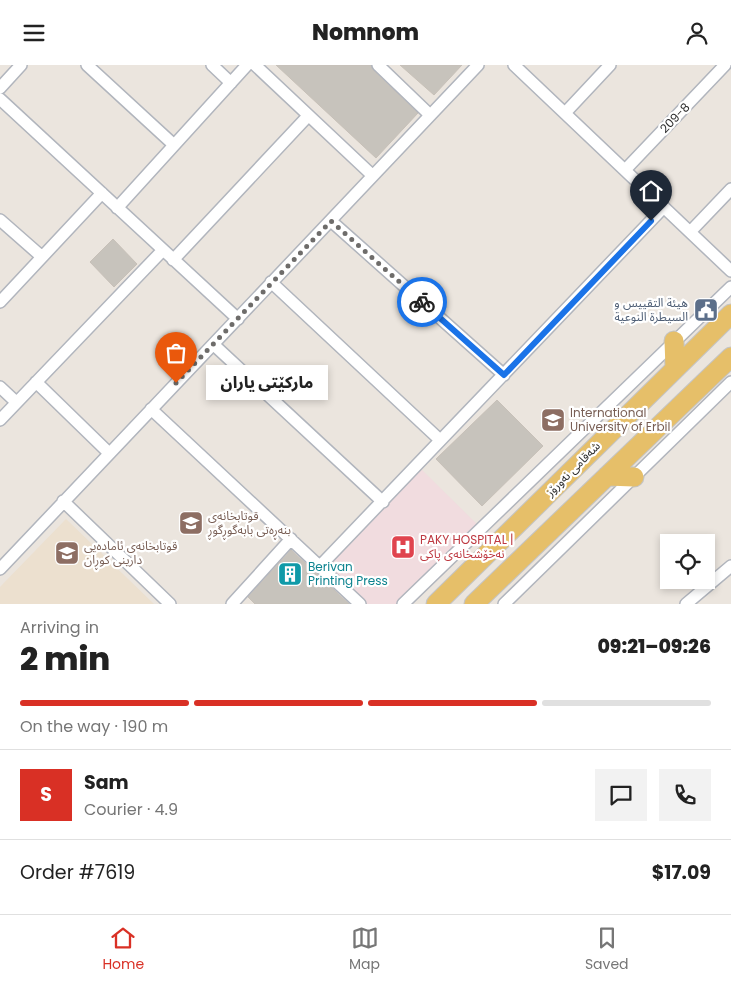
<!DOCTYPE html>
<html lang="en">
<head>
<meta charset="utf-8">
<style>
  body { margin:0; font-family:Poppins,"Noto Sans Arabic",sans-serif; background:#f2f2f2; color:#222; height:100vh; display:flex; flex-direction:column; font-size:19px; white-space:nowrap }
  * { box-sizing:border-box; margin:0 }
  p { font-size:16px; color:#767676 }
  .icon { flex:none; width:28px; height:28px; fill:none; stroke:currentColor; stroke-width:2; stroke-linecap:round; stroke-linejoin:round }
  .map { position:relative; height:539px; overflow:hidden }
  .details { display:flex; flex-direction:column; background:#fff; flex:1 }
  .details>* { flex:none }
  .fabs { position:absolute; left:660px; top:469px; display:grid; gap:10px }
  .fabs a { display:grid; place-items:center; width:55px; height:55px; border-radius:0px; background:#fff; box-shadow:0 2px 8px #0003; font-size:25px }
  .pin { position:absolute; display:grid; place-items:center; width:42px; height:42px; color:#fff; margin:-51px -21px; border-radius:50% 50% 50% 0; rotate:-45deg; box-shadow:0 0 5px #0007 }
  .pin .icon { rotate:45deg }
  .courier { position:absolute; display:grid; place-items:center; width:50px; height:50px; margin:-25px; border:4px solid #1a73e8; border-radius:50%; background:#fff; color:#222; box-shadow:0 1px 6px #0007 }
  .bubble { position:absolute; height:35px; border-radius:0px; background:#fff; box-shadow:0 2px 8px #0003; font-size:16px; font-weight:800; line-height:35px; text-align:center }
  .headline em { font-style:normal; font-weight:800 }
  .headline div { display:flex; flex-direction:column-reverse }
  .headline { display:flex; align-items:center; justify-content:space-between; height:85px; padding:0 20px }
  h1 { font-size:32px; font-weight:800; line-height:38px }
  .bar { display:grid; grid-template-columns:repeat(4,1fr); gap:8px 5px; align-content:center; height:60px; padding:0 20px }
  .bar i { height:6px; border-radius:4px; background:#e0e0e0 }
  .bar .selected { background:#d93025 }
  .bar p { grid-column:span 4 }
  .line { display:flex; align-items:center; gap:12px; padding:0 20px; border-top:1px solid #e0e0e0 }
  .line div { flex:1 }
  .round { display:grid; place-items:center; flex:none; width:52px; height:52px; border-radius:0px; background:#f2f2f2 }
  header { display:flex; justify-content:space-between; align-items:center; height:65px; padding:0 20px; background:#fff; font-size:22px; font-weight:800 }
  .dock { display:flex; justify-content:space-around; align-items:center; height:70px; border-top:1px solid #e0e0e0; background:#fff; font-size:14px; color:#767676 }
  .dock a { display:grid; justify-items:center; gap:2px }
  .dock .selected { color:#d93025 }
  .map>svg:first-child { display:block }
  .education { fill:#ece0cf }
  .medical { fill:#f1dcdf }
  .building { fill:#c7c3bc; stroke:#c7c0b8 }
  .lines { fill:none; stroke-linecap:round; stroke-linejoin:round }
  .minor-casing { stroke:#b1b5bd; stroke-width:14 }
  .primary-casing { stroke:#c4c4c4; stroke-width:21 }
  .minor { stroke:#fff; stroke-width:11 }
  .primary { stroke:#e6bf69; stroke-width:19 }
  .done { stroke:#6e6c6a; stroke-width:5; stroke-dasharray:0 9 }
  .route { stroke:#1a73e8; stroke-width:6 }
  .labels { text-anchor:middle; stroke-width:4.5; stroke-linejoin:round; paint-order:stroke }
  .street-label { font-size:12px; fill:#2b2b2b; stroke:#fff }
  .service-label { font-size:12px; fill:#4e5e75; stroke:#fff; text-anchor:end }
  .education-label { font-size:12px; fill:#785e54; stroke:#fff; text-anchor:start }
  .health-label { font-size:12px; fill:#be3a42; stroke:#fff; text-anchor:start }
  .culture-label { font-size:12px; fill:#0d838f; stroke:#fff; text-anchor:start }
</style>
</head>
<body>
<header><svg class="icon" aria-label="menu" viewBox="0 0 24 24"><path d="M4 6h16M4 12h16M4 18h16"/></svg>Nomnom<svg class="icon" aria-label="person" viewBox="0 0 24 24"><circle cx="12" cy="8" r="4"/><path d="M4 21q1-7 8-7t8 7"/></svg></header>
<div class="map">
<svg width="731" height="539" viewBox="0 0 731 539">
  <rect width="100%" height="100%" fill="#ebe5de"/>
  <path class="education" d="M66 454 154 539H0V522Z"/>
  <path class="medical" d="M419 402 482 464 405 539H366L326 500Z"/>
  <path class="building" d="M276 0H371L373 5 418 48 376 93Z
    M400 0H462L434 30Z
    M113 174 137 199 114 222 90 197Z
    M497 335 543 381 482 441 436 394Z
    M291 485 349 539H255L248 532Z"/>
  <g class="lines">
    <defs>
      <path id="minor" d="M87 0 174 80
        M212 0 231 18
        M255 0 372 110
        M378 0 429 49
        M514 0 731 206
        M0 23 21 0
        M0 34 238 254
        M565 48 610 0
        M625 105 725 0
        M117 143 247 0
        M0 155 41 191
        M331 156 504 310
        M690 167 731 124
        M173 195 308 51
        M271 217 440 375
        M0 237 102 128
        M214 280 383 437
        M36 317 109 388
        M0 322 16 337
        M151 344 360 539
        M0 355 163 185
        M63 436 170 539
        M320 501 664 142
        M0 504 478 0
        M232 539 291 474
        M403 539 731 222
        M504 539 731 317
        M686 539 731 501"/>
      <path id="primary" d="M674 276 675 303
        M607 411 634 412
        M436 539 731 249
        M474 539 731 292"/>
    </defs>
    <use href="#minor" class="minor-casing"/>
    <use href="#primary" class="primary-casing"/>
    <use href="#minor" class="minor"/>
    <use href="#primary" class="primary"/>
  </g>
  <g class="lines">
    <path class="done" d="M176 318 331 156 422 237"/>
    <path class="route" d="M422 237 504 310 651 156"/>
  </g>
  <defs>
    <symbol id="civic-square" viewBox="-11 -11 22 22"><rect x="-9" y="-9" width="18" height="18" rx="4" fill="#5c6f8a" stroke="#fff"/><path d="M-.6-6.5H3V-4.5H.6V-3L4-1V1h2V6H-6V1h2V-1L-.6-3ZM-1.2 2.5V6h2.4V2.5Z" fill="#fff"/></symbol>
    <symbol id="university-square" viewBox="-11 -11 22 22"><rect x="-9" y="-9" width="18" height="18" rx="4" fill="#8d6e63" stroke="#fff"/><path d="M0-5L7-2L0 1L-7-2ZM-4 1L0 2.5L4 1V4Q0 6-4 4Z" fill="#fff"/></symbol>
    <symbol id="school-square" viewBox="-11 -11 22 22"><rect x="-9" y="-9" width="18" height="18" rx="4" fill="#8d6e63" stroke="#fff"/><path d="M0-5L7-2L0 1L-7-2ZM-4 1L0 2.5L4 1V4Q0 6-4 4Z" fill="#fff"/></symbol>
    <symbol id="hospital-square" viewBox="-11 -11 22 22"><rect x="-9" y="-9" width="18" height="18" rx="4" fill="#e0444e" stroke="#fff"/><path d="M-5-5h3v3.5h4V-5h3V5h-3V1.5h-4V5h-3Z" fill="#fff"/></symbol>
    <symbol id="building-square" viewBox="-11 -11 22 22"><rect x="-9" y="-9" width="18" height="18" rx="4" fill="#0f9aa8" stroke="#fff"/><path d="M-4-6H4V6H1V3H-1V6H-4ZM-2.5-4.3h1.7v1.8h-1.7ZM.8-4.3h1.7v1.8H.8ZM-2.5-1h1.7V.8h-1.7ZM.8-1h1.7V.8H.8Z" fill="#fff"/></symbol>
  </defs>
  <g fill-rule="evenodd">
    <use href="#civic-square" x="692" y="231" width="28" height="28"/>
    <use href="#university-square" x="539" y="341" width="28" height="28"/>
    <use href="#school-square" x="177" y="444" width="28" height="28"/>
    <use href="#hospital-square" x="389" y="468" width="28" height="28"/>
    <use href="#school-square" x="53" y="474" width="28" height="28"/>
    <use href="#building-square" x="276" y="495" width="28" height="28"/>
  </g>
  <g class="labels">
    <g class="street-label">
      <text transform="translate(675 53) rotate(-46)" y="4">209-8</text>
      <text transform="translate(573 404) rotate(-45)" y="4">شەقامی نەورۆز</text>
    </g>
    <g class="service-label">
      <text x="688" y="242">هيئة التقييس و<tspan x="688" dy="14">السيطرة النوعية</tspan></text>
    </g>
    <g class="education-label">
      <text x="570" y="352">International<tspan x="570" dy="14">University of Erbil</tspan></text>
      <text x="208" y="455">قوتابخانەی<tspan x="208" dy="14">بنەڕەتی بابەگوڕگوڕ</tspan></text>
      <text x="84" y="485">قوتابخانەی ئامادەیی<tspan x="84" dy="14">دارینی کوڕان</tspan></text>
    </g>
    <g class="health-label">
      <text x="420" y="479">PAKY HOSPITAL |<tspan x="420" dy="14">نەخۆشخانەی پاکی</tspan></text>
    </g>
    <g class="culture-label">
      <text x="308" y="506">Berivan<tspan x="308" dy="14">Printing Press</tspan></text>
    </g>
  </g>
</svg>
<div class="fabs">
<a><svg class="icon" aria-label="locate" viewBox="0 0 24 24"><circle cx="12" cy="12" r="6"/><path d="M12 2v4M12 18v4M2 12h4M18 12h4"/></svg></a>
</div>
<div class="pin" style="left:176px;top:318px;background:#ea580c"><svg class="icon" aria-label="bag" viewBox="0 0 24 24"><path d="M5 8h14l-1 12H6zM9 8a3 3 0 0 1 6 0"/></svg></div>
<div class="pin" style="left:651px;top:156px;background:#1f2937"><svg class="icon" aria-label="home" viewBox="0 0 24 24"><path d="M3 11l9-7 9 7M6 9v11h12V9"/></svg></div>
<div class="courier" style="left:422px;top:237px"><svg class="icon" aria-label="bike" viewBox="0 0 24 24"><circle cx="6" cy="16" r="4"/><circle cx="18" cy="16" r="4"/><path d="M6 16l4-8h5l3 8M10 8l3 8H6M13 5h3"/></svg></div>
<div class="bubble" style="left:206px;top:300px;width:122px">مارکێتی یاران</div>
</div>
<section class="details">
<div class="headline"><div><h1>2 min</h1><p>Arriving in</p></div><em>09:21–09:26</em></div>
<div class="bar"><i class="selected"></i><i class="selected"></i><i class="selected"></i><i></i><p>On the way · 190 m</p></div>
<div class="line" style="height:90px"><b class="round" style="background:#d93025;color:#fff">S</b><div><b>Sam</b><p>Courier · 4.9</p></div><a class="round"><svg class="icon" aria-label="chat" viewBox="0 0 24 24"><path d="M4 5h16v11H9l-5 4z"/></svg></a><a class="round"><svg class="icon" aria-label="phone" viewBox="0 0 24 24"><path d="M5 4h4l2 5-3 2q2 4 5 5l2-3 5 2v4C11 20 4 13 5 4z"/></svg></a></div>
<div class="line" style="height:65px"><div>Order #7619</div><b>$17.09</b></div>
</section>
<nav class="dock">
<a class="selected"><svg class="icon" aria-label="home" viewBox="0 0 24 24"><path d="M3 11l9-7 9 7M6 9v11h12V9"/></svg>Home</a>
<a><svg class="icon" aria-label="map" viewBox="0 0 24 24"><path d="M3 6l6-2 6 2 6-2v14l-6 2-6-2-6 2zM9 4v14M15 6v14"/></svg>Map</a>
<a><svg class="icon" aria-label="saved" viewBox="0 0 24 24"><path d="M7 4h10v16l-5-4-5 4z"/></svg>Saved</a>
</nav>
</body>
</html>
